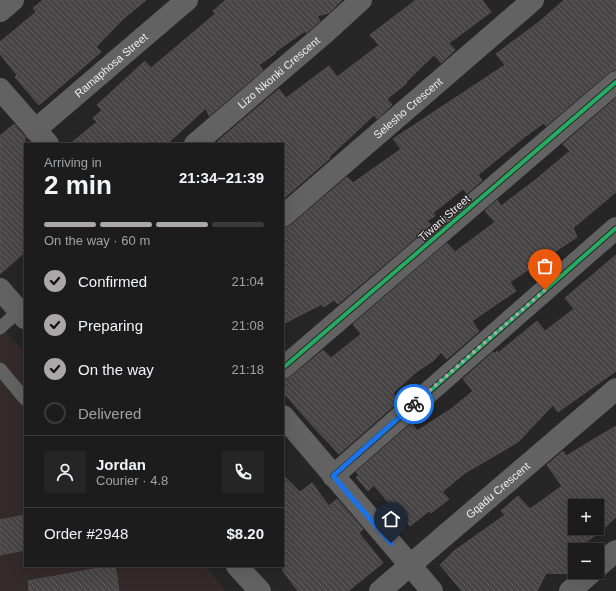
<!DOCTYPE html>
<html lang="en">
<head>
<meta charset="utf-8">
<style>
  body { margin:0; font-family:Arial,sans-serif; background:#252525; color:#f1f3f6; height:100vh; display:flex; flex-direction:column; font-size:15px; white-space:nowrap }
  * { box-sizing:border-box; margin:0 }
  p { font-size:13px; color:#a0a1a3 }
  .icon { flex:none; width:22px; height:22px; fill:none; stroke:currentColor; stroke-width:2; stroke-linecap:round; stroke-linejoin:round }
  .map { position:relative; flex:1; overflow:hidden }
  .sheet { position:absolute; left:24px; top:143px; width:260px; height:424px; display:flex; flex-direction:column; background:#1d1c1c; border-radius:0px; box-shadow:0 4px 16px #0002,0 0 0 1px #3b3a3b }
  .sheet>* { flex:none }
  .fabs { position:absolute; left:568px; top:499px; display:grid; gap:8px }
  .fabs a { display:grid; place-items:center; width:36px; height:36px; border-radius:0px; background:#1d1c1c; box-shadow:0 4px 16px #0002,0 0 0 1px #3b3a3b; font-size:20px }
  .pin { position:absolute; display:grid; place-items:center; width:34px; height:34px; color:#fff; margin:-41px -17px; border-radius:50% 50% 50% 0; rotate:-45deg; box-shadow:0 0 4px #0007 }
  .pin .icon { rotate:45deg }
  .courier { position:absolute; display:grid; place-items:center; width:40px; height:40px; margin:-20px; border:3px solid #1a73e8; border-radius:50%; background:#fff; color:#222; box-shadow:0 1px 5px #0007 }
  .summary em { font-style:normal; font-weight:700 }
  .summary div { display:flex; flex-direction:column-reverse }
  .summary { display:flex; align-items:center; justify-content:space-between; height:68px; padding:0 20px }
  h1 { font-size:26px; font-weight:700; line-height:30px }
  .bar { display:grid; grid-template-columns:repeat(4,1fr); gap:6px 4px; align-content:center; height:48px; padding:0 20px }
  .bar i { height:5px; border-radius:3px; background:#3b3a3b }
  .bar .current { background:#a9a7a7 }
  .bar p { grid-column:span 4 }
  .line { display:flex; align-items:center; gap:10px; padding:0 20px; border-top:1px solid #3b3a3b }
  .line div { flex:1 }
  .round { display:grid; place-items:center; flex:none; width:42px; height:42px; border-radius:0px; background:#252525 }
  ol { padding:0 20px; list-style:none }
  li { display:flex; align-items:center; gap:12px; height:44px }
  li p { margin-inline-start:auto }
  li .icon { padding:4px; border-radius:50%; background:#a9a7a7; color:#111; stroke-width:4 }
  li:last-child { color:#a0a1a3 }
  li i { width:22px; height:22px; border:2px solid #3b3a3b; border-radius:50% }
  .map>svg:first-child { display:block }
  .built { fill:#342a2c }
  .building { fill:url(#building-back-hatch); stroke:#504e4f; fill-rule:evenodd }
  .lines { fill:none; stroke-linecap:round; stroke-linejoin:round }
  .lane { stroke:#626262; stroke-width:13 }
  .street { stroke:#626262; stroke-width:22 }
  .cycleway-casing { stroke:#282525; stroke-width:6 }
  .cycleway { stroke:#26ab63; stroke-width:4 }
  .done { stroke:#a9a7a7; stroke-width:4; stroke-dasharray:0 7.2 }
  .route { stroke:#1a73e8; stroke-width:5 }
  .labels { text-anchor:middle; stroke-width:3; stroke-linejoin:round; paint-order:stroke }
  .street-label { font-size:11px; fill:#efeded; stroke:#282525 }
</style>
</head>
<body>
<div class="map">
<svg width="616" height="591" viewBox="0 0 616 591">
  <defs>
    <pattern id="building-back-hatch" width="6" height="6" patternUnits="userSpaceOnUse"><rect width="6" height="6" fill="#464445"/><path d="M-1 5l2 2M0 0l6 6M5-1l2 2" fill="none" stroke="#615f60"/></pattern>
  </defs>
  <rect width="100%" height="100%" fill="#272626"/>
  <path class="built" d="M0 325 25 354V566H205L226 591H0Z"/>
  <path class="building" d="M43 0H146L122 20 96 47 101 52 39 105 15 77 17 75 0 54V42L36 12 33 8Z
    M226 0H342L329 13 317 16 320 21 306 33 305 31 275 52 276 53 259 65 263 70 209 116 206 108 167 144H70L97 122 93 118 102 110 97 105 145 61 151 68 215 14 213 11Z
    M416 0H482L491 12 449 43 455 50 441 63 434 55 406 82 407 83 387 99 392 105 377 119 374 115 329 157 330 158 283 199V144H219L218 141 279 89 286 98 329 66 337 77 379 45 370 35Z
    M564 0H616V70H613L608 73 546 126 544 123 526 136 478 175 482 180 467 194 463 189 433 213 435 216 427 221 431 225 338 304 334 300 324 307 322 304 283 324V228H286L291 225 347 177 353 183 401 149 393 139 505 65 496 54 539 22Z
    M616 98V192L573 228 577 237 510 282 516 291 472 321 479 331 447 359 441 352 434 360 415 373 393 393 398 402 339 454 310 423 283 392V380H286L291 377 323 350 331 358 361 334 353 324 447 243 455 252 495 222 485 211 497 200 501 206 534 181 570 151 563 144Z
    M14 124 25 137V252L0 274V136Z
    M616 255V371L558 412 553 405 518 442 465 473 442 492 449 499 431 513 429 511 410 526 389 500 388 502 374 485 368 491 356 477 359 475 356 472 412 423 417 431 451 409 473 391 463 379 493 352 494 354 497 351 498 353 537 321 545 331 574 309 565 298Z
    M616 426V517L600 532 586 542 594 550H575V570L571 574 546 573 537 591H462L440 565 454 551 505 515 501 511 518 496 530 509 562 486 547 465 563 451 566 456ZM575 506H597V528H575Z
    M283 475 300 492 312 483 329 506 337 499 363 529 359 533 383 563 348 591H298L283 571Z
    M25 515V550L0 555V520Z
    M110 566H115L119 591H29L28 581Z"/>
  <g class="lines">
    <path class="lane" d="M0 328 19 311
      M0 369 25 399"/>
    <g class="street">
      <path d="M0 11 13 0"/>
      <path d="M0 89 48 144"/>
      <path id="s1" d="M35 130 187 0"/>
      <path id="s2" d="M195 144 326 32 361 0"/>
      <path id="s3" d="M283 216 533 0"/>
      <path d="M0 289 25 318"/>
      <path d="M283 368 616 82"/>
      <path d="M283 416 432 591"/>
      <path d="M333 476 616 228"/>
      <path d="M237 566 260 591"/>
      <path d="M597 567 616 551"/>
      <path id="s4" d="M380 591 616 389"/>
      <path d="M570 591 592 572"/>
    </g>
    <defs>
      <path id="cycleway" d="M283 368 616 82
        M333 476 616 228"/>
    </defs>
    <use href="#cycleway" class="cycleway-casing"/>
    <use href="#cycleway" class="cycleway"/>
  </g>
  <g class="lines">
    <path class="done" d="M414 404 545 290"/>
    <path class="route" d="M391 543 333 476 414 404"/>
  </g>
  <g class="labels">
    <g class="street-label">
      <text dy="4" stroke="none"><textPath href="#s1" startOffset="100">Ramaphosa Street</textPath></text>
      <text dy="4" stroke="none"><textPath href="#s2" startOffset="110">Lizo Nkonki Crescent</textPath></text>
      <text dy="4" stroke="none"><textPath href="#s3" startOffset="165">Selesho Crescent</textPath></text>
      <text transform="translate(444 218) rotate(-41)" y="4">Tiwani Street</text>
      <text dy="4" stroke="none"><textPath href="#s4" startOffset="155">Gqadu Crescent</textPath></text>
    </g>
  </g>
</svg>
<div class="fabs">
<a>+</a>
<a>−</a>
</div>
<div class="pin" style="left:545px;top:290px;background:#ea580c"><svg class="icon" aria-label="bag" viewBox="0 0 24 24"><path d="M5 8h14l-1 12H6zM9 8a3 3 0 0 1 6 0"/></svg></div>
<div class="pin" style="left:391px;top:543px;background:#1f2937"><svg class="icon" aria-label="home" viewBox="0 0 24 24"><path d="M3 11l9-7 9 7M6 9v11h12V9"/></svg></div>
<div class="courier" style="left:414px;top:404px"><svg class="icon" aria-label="bike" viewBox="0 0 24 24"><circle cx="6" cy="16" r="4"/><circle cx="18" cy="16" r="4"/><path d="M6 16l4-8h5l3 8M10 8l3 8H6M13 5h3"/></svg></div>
<section class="sheet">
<div class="summary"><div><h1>2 min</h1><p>Arriving in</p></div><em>21:34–21:39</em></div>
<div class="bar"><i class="current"></i><i class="current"></i><i class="current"></i><i></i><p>On the way · 60 m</p></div>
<ol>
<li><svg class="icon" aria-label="check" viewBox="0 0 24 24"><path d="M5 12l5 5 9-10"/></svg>Confirmed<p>21:04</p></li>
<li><svg class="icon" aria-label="check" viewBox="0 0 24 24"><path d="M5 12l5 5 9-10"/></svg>Preparing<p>21:08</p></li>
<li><svg class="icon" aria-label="check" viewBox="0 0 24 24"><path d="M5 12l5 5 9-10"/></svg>On the way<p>21:18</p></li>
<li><i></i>Delivered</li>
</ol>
<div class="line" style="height:72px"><a class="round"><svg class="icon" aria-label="person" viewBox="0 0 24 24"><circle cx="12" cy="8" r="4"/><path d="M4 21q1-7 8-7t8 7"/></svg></a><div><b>Jordan</b><p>Courier · 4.8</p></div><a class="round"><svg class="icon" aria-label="phone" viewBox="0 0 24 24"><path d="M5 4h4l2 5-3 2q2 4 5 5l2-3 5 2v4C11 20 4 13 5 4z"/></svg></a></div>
<div class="line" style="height:52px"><div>Order #2948</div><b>$8.20</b></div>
</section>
</div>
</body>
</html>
